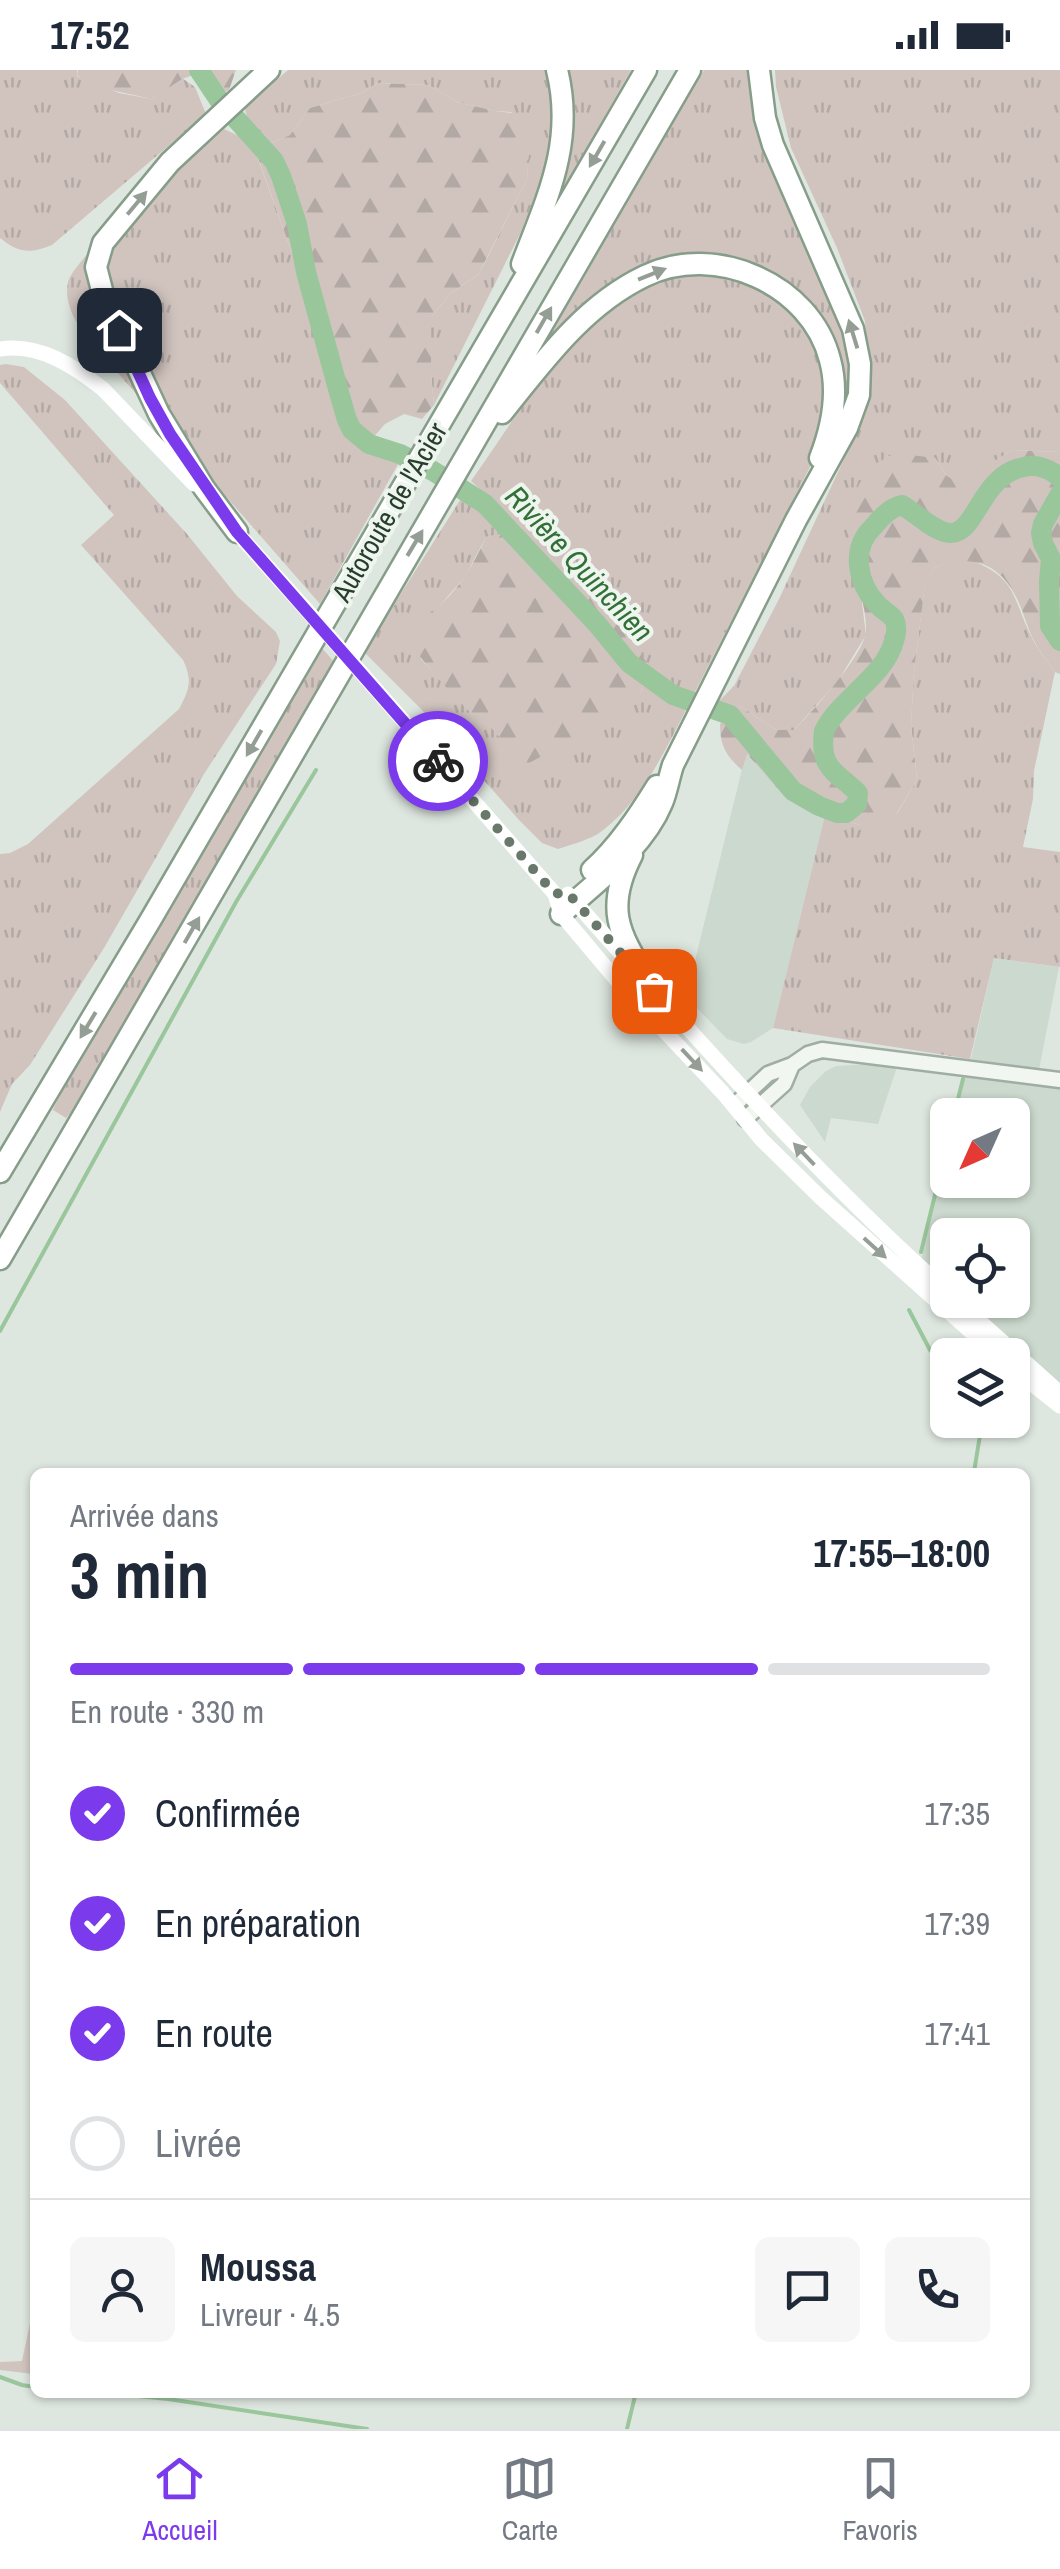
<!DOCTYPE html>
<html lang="fr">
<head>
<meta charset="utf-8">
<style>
  body { margin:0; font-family:"Archivo Narrow",sans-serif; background:#f6f6f7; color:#1f2937; height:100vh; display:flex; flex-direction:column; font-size:38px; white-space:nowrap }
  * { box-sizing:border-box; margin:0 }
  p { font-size:32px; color:#747a83 }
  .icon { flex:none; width:55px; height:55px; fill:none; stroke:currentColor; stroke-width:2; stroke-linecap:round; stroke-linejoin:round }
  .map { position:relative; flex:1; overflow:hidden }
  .details { position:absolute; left:30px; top:1398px; width:1000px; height:930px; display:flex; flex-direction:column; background:#fff; border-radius:15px; box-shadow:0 2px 8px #0004 }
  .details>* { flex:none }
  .needle { width:65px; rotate:225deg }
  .fabs { position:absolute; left:930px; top:1028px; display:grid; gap:20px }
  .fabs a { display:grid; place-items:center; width:100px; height:100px; border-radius:15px; background:#fff; box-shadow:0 2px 8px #0004; font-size:50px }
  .pin { position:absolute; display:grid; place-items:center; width:85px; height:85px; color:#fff; margin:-42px; border-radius:20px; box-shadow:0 5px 15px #0006 }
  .courier { position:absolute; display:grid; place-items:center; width:100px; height:100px; margin:-50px; border:8px solid #7c3aed; border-radius:50%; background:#fff; color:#222; box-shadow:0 2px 12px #0007 }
  .head em { font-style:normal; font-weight:700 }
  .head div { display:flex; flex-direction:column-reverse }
  .head { display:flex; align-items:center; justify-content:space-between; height:170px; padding:0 40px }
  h1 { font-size:65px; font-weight:700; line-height:75px }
  .bar { display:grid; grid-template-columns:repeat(4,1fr); gap:15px 10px; align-content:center; height:120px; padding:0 40px }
  .bar i { height:12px; border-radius:8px; background:#e0e1e3 }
  .bar .selected { background:#7c3aed }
  .bar p { grid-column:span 4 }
  .line { display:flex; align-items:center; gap:25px; padding:0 40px; border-top:2px solid #e0e1e3 }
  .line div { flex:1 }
  .round { display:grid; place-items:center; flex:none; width:105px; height:105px; border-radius:15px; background:#f6f6f7 }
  ol { padding:0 40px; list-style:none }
  li { display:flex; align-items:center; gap:30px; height:110px }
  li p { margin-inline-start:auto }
  li .icon { padding:10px; border-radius:50%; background:#7c3aed; color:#fff; stroke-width:4 }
  li:last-child { color:#747a83 }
  li i { width:55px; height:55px; border:5px solid #e0e1e3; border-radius:50% }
  .status { display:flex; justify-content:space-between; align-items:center; height:70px; padding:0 50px; background:#fff; direction:ltr }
  .status svg { height:28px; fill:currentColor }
  .menu { display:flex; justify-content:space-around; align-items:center; height:140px; border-top:2px solid #e0e1e3; background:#fff; font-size:28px; color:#747a83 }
  .menu a { display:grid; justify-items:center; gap:5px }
  .menu .selected { color:#7c3aed }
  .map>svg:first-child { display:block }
  .built { fill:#ccd9ce }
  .grass { fill:url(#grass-tufts) }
  .forest { fill:url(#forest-firs) }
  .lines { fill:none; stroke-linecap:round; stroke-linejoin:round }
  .stream { stroke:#9ac69c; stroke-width:4 }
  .river { stroke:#9ac69c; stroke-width:20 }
  .tertiary-casing { stroke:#a0ada2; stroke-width:19 }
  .motorway-casing { stroke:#869d89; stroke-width:25 }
  .tertiary { stroke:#f1f6f1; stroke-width:14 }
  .secondary { stroke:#fff; stroke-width:15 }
  .motorway { stroke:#fff; stroke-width:20 }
  .secondary-bridge { stroke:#fff; stroke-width:15 }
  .oneway { fill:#949e95 }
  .done { stroke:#68786a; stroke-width:10; stroke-dasharray:0 18 }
  .route { stroke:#7c3aed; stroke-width:12 }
  .labels { text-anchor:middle; stroke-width:8; stroke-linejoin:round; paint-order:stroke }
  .street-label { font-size:28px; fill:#283d2b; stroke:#edf5ee }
  .water-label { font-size:30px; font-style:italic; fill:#337038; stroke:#edf5ee }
</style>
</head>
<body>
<div class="status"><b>17:52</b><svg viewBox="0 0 49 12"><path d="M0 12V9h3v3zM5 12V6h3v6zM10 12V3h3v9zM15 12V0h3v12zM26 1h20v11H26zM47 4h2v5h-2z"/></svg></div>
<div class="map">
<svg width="1060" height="2359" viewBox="0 0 1060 2359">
  <defs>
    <pattern id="grass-tufts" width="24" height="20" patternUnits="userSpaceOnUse" patternTransform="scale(2.5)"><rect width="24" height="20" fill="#d1c4bf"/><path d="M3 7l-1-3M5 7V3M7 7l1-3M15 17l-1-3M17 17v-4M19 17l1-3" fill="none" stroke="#b3a9a4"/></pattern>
    <pattern id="forest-firs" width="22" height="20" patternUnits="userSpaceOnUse" patternTransform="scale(2.5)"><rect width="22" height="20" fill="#d1c4bf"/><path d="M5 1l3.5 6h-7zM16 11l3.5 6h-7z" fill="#b3a9a4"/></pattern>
  </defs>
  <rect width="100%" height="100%" fill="#dee7df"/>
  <path class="built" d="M746 683 784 726 825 745 773 958 751 972 744 974 727 969 696 937 687 923Z
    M994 888 1059 897 1039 1000 971 989Z
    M886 993 898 994 878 1054 831 1048 825 1072 800 1035 810 1017 826 1001 836 996Z
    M966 1004 1060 1016V1314L964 1230H1012V1165H948L947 1216 921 1191 947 1082 948 1110H1012V1045H956Z"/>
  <path class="grass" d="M0 0H77V6L119 23 152 29 182 8 195 17 206 44 52 175C29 184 19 183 0 168Z
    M288 0H548L555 58 539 116 520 164 434 335 431 304V247L451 223 478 205 485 192 527 109 530 56 511 42 495 41 457 32 428 15 378 13 361 23 310 38 290 65 271 73 249 58 245 38Z
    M565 0H631L558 128 554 126Z
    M704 0H750L756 49 846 261 853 314 842 352 840 321 779 208 760 197 741 191 718 186 678 187 550 273 547 271Z
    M775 0H1060V382L1012 380 959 414 947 406 935 388 862 533 866 565 838 611 794 660H776L740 636 734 641 716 634 734 616 779 529 857 361 869 313 865 251 837 178 791 78 776 17Z
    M224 59 239 66 260 82 257 86 289 175 307 216 318 264 364 377 401 389 320 534 83 263C73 247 64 232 68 212 75 184 196 85 224 59Z
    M678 203H720L765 219 810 260 824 301 825 328 819 364 810 397 693 626 672 620 659 609 600 532 471 411C532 325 572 243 678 203Z
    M6 294 24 297 65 330 187 464 237 526 276 562 280 571 276 594 204 704 104 878 30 995 12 1014 0 1042V784L10 783 28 774 179 639C189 620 193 611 183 590L81 475 114 445 0 313V295Z
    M462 427 478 435 506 463 486 467 465 507 434 542 421 589 471 643 492 656 504 674V688L641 622 644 609 688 636C666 679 642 731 602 761 590 770 573 774 558 779L542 773 519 750 421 639 364 582Z
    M970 490C1018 508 1012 528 1032 568 1038 580 1047 591 1055 602L1034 701 1033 729 1023 777 1060 782V897L994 888 970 989 773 958 825 745 860 755 897 744 917 709 911 655 914 601 925 514 935 497 952 491Z
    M321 577 336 594 78 1035 66 1048 53 1040 54 1037 68 1010Z"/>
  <path class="forest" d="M78 0H236L229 20 218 25 211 20 205 1 182 9 152 29 92 16 77 5Z
    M378 13 428 15 457 32 495 41 522 44 531 56 527 109 478 205 451 223 431 247V304L434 335 422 349 404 344 385 354 364 378 346 357 326 316 318 264 307 216 289 175 257 85 271 73 290 65 310 38 361 23Z
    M1012 380 1060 382V604L1055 602C1047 591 1039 581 1033 569 1026 555 1023 539 1015 525 997 491 969 485 935 497L925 515 914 601 911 655 917 709 896 745 883 755H860L825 745 784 726 747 684 742 700C726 686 720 676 720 654L740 636 776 660H794C812 642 864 585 866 561 867 536 855 511 852 486 848 454 848 415 876 395 877 394 887 386 889 386 902 382 922 387 935 388L947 406 959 413Z
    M524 459 600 532 648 594 641 622 626 640 520 698 511 695 504 688C504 659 487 658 469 641 456 628 418 589 413 574 410 566 413 559 415 551 451 534 470 502 486 467Z
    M35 2230V2296L33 2304 0 2300V2292L22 2291Z"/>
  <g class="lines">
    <path class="stream" d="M954 1045 963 1009
      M921 1182 948 1072
      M909 1240 930 1280 948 1300
      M0 1261 236 832 316 700
      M974 1402 981 1359 978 1350
      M0 2307 22 2315 35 2317
      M98 2322 168 2329 367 2359
      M627 2359 636 2322"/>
    <path class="river" d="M199 0 219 30 274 91 281 106 297 154 306 202 340 326 347 350 352 360 369 374 400 384 433 401 485 434 597 554 629 593 673 625 730 645 793 721 819 736 837 743H846L857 734 858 723C836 701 819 700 824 661 841 628 885 606 894 571 896 564 898 557 894 549 889 543 882 540 877 534 857 513 851 479 872 458 881 448 889 438 902 435 916 443 934 462 950 463 977 464 980 405 1024 397 1037 394 1051 399 1060 408
      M1060 424 1043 454 1041 463 1043 473 1051 489 1049 511 1050 556 1060 571"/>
    <defs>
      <path id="tertiary" d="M739 1031 768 1004 792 995 808 984 822 980 1060 1010
        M745 1049 784 1014 792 995"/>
      <path id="motorway" d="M522 194C547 128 575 72 557 0
        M502 343C543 292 584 235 645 206 715 172 811 214 830 290 839 323 832 357 820 388
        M237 462 204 418 159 344 103 224 96 197 103 173 170 92 269 0
        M632 785C601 845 624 869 654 921
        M592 800C618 777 639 745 657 716
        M561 844C597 811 643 779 662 733 667 721 669 707 673 695L796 450 847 358 859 325 860 294 853 259 773 75 765 48 759 0
        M0 1102 151 849 646 0
        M0 1189 690 0"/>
    </defs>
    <use href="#tertiary" class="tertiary-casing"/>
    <use href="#motorway" class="motorway-casing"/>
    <use href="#tertiary" class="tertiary"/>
    <path class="secondary" d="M0 279C39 273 74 296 103 319L194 414
      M232 457 303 536
      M372 615 555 824 561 844 619 913 723 1023 761 1069 821 1128 997 1285
      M568 824 632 896
      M648 914C744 1021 840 1126 948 1222
      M956 1230 1060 1323
      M1012 1298 1060 1336"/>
    <use href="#motorway" class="motorway"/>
    <path class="secondary-bridge" d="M303 536 372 615"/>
  </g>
  <defs><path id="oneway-solid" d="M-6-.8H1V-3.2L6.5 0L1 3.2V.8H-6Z" transform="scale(2.5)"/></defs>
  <g class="oneway">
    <use href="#oneway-solid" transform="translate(597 84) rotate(120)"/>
    <use href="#oneway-solid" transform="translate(137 133) rotate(-50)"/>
    <use href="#oneway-solid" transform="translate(652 204) rotate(-22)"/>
    <use href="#oneway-solid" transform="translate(544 250) rotate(-60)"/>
    <use href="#oneway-solid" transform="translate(853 264) rotate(-107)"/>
    <use href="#oneway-solid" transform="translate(415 473) rotate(-59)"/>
    <use href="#oneway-solid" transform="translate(254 673) rotate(120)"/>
    <use href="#oneway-solid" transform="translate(192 860) rotate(-60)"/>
    <use href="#oneway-solid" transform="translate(88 955) rotate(121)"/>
    <use href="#oneway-solid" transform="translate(692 990) rotate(47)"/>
    <use href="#oneway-solid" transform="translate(804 1084) rotate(-134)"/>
    <use href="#oneway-solid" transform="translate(875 1178) rotate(42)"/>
  </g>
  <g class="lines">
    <path class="done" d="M438 691 555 824 567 822 654 921"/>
    <path class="route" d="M119 260 150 328 170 364 237 462 438 691"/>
  </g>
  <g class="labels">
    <g class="street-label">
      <text transform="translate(389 442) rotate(-60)" y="10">Autoroute de l'Acier</text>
    </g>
    <g class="water-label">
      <text transform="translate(579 494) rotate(47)" y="10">Rivière Quinchien</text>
    </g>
  </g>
</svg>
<div class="fabs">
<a><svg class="needle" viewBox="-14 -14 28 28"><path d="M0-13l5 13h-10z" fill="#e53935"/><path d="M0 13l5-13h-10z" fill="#747a83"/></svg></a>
<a><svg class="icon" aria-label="locate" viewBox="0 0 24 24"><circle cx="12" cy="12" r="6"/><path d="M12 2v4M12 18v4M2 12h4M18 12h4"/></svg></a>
<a><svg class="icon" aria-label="layers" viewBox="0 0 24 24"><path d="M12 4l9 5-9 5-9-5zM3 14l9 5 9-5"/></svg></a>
</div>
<div class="pin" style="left:654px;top:921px;background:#ea580c"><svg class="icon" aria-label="bag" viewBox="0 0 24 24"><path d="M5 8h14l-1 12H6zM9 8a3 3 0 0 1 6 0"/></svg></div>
<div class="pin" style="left:119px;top:260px;background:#1f2937"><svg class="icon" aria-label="home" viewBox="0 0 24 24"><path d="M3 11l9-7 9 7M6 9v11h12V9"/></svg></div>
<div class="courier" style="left:438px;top:691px"><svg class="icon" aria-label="bike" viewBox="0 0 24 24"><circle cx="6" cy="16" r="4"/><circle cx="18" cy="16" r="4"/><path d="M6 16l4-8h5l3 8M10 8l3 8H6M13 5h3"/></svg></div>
<section class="details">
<div class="head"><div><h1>3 min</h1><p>Arrivée dans</p></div><em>17:55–18:00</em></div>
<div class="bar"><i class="selected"></i><i class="selected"></i><i class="selected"></i><i></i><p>En route · 330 m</p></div>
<ol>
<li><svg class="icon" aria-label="check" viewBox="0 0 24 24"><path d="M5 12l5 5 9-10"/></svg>Confirmée<p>17:35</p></li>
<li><svg class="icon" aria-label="check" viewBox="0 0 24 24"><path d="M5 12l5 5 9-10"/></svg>En préparation<p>17:39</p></li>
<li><svg class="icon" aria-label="check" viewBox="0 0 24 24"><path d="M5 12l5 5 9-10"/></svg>En route<p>17:41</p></li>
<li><i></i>Livrée</li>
</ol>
<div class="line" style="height:180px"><a class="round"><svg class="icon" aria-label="person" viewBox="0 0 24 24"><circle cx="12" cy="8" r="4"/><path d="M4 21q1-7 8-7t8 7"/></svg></a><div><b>Moussa</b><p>Livreur · 4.5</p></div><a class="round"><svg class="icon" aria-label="chat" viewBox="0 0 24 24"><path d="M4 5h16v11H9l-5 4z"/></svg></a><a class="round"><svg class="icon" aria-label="phone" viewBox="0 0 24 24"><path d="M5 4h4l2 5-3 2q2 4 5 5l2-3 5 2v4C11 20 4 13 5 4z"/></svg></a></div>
</section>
</div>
<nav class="menu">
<a class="selected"><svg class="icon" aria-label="home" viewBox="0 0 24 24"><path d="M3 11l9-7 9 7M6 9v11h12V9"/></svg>Accueil</a>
<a><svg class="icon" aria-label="map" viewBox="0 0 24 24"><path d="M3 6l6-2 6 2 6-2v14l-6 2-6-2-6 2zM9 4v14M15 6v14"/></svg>Carte</a>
<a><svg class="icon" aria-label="saved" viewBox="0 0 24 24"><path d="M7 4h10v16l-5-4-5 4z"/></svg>Favoris</a>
</nav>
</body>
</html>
